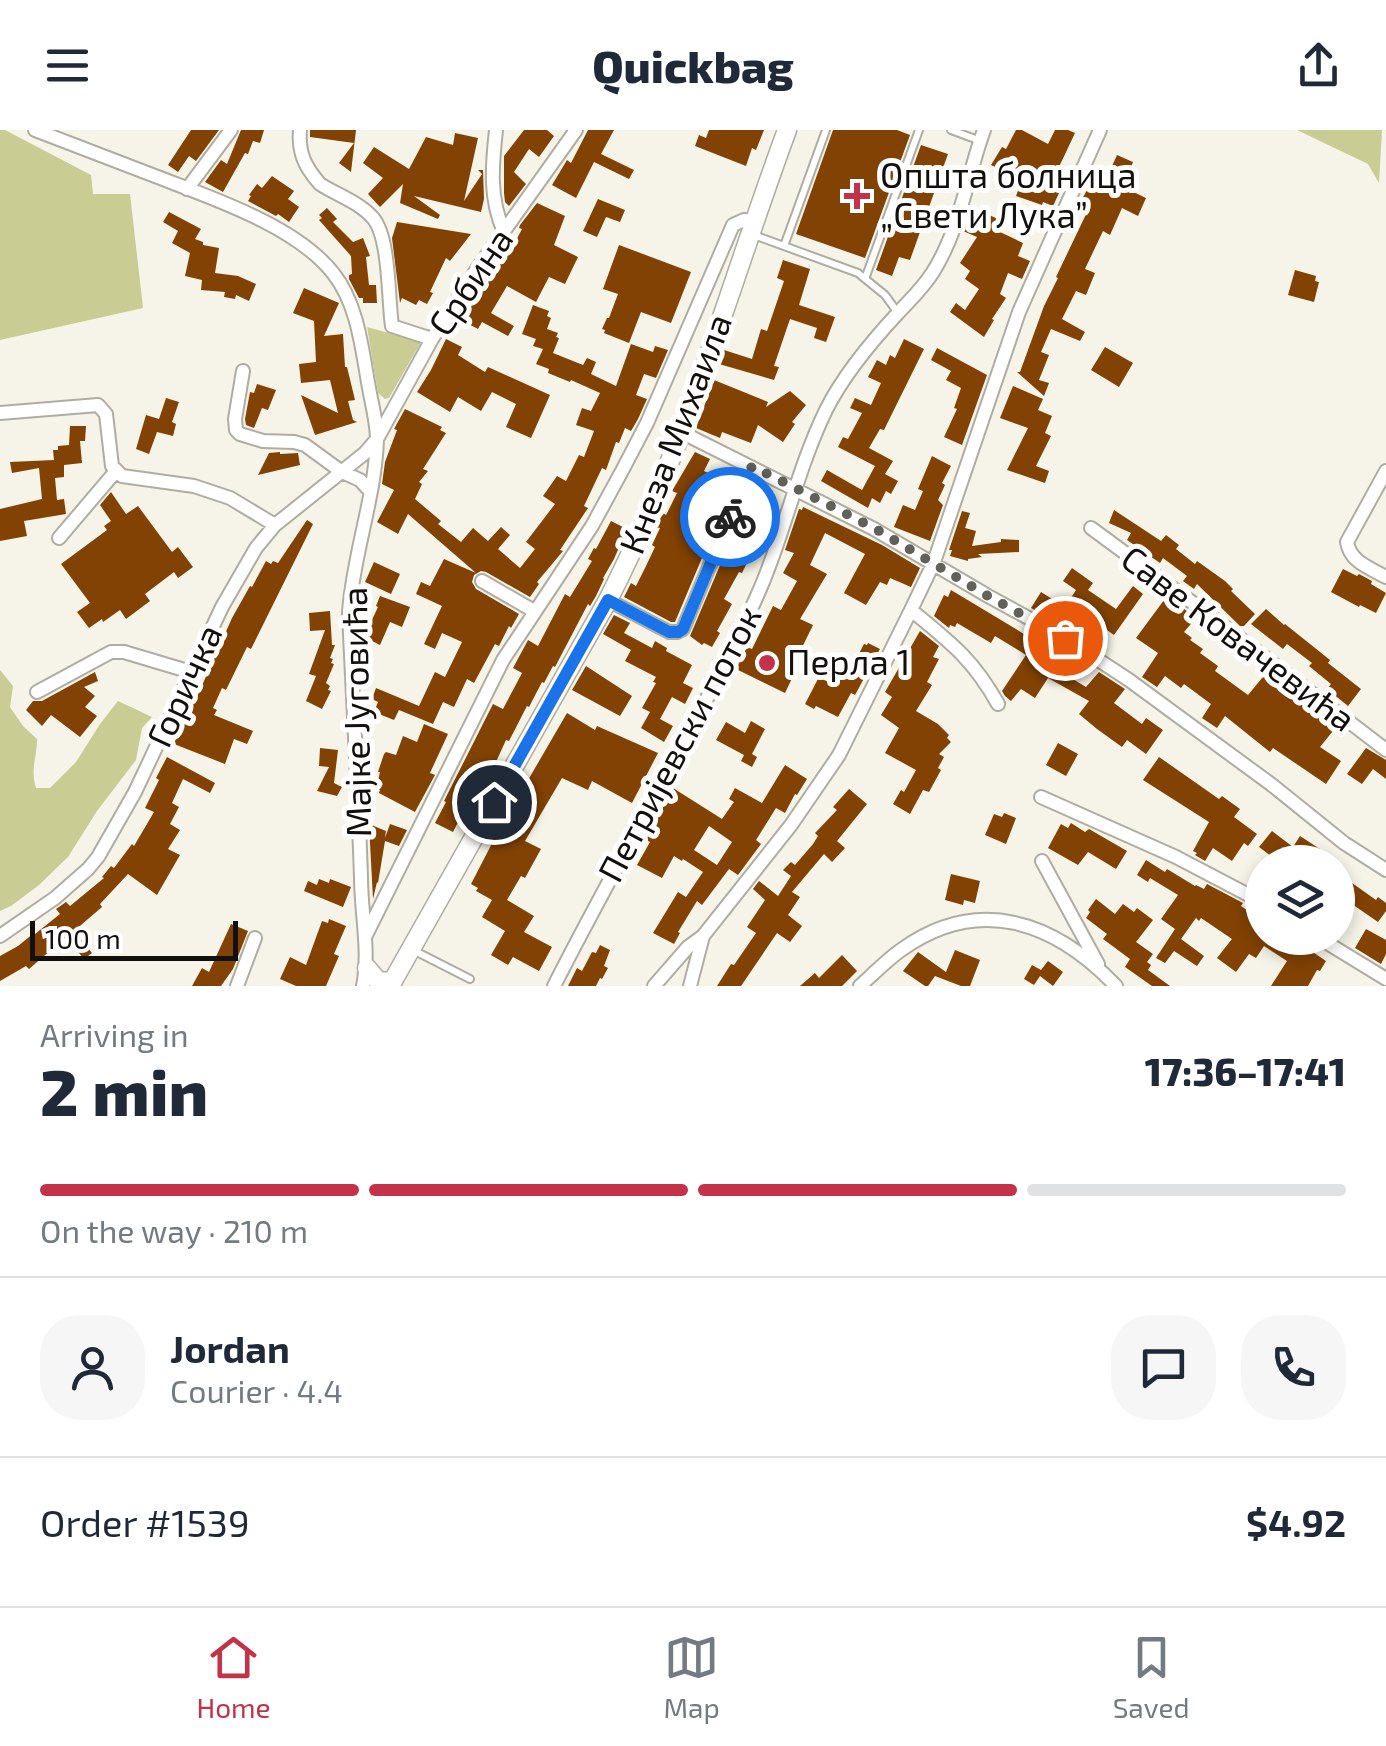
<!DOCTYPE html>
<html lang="en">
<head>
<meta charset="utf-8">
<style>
  body { margin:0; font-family:"Exo 2",sans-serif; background:#f6f6f7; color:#1f2937; height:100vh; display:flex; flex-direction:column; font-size:38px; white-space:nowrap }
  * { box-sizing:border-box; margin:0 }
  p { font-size:32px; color:#747a83 }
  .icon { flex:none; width:55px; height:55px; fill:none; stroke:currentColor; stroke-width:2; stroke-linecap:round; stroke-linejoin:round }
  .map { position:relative; height:856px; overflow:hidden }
  .panel { display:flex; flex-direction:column; background:#fff; flex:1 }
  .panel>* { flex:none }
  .fabs { position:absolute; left:1245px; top:715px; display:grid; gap:20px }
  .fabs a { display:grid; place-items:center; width:110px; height:110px; border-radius:50%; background:#fff; box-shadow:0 5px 15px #0003; font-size:50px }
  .scale { position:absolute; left:30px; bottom:25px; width:208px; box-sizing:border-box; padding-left:10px; border:5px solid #11100c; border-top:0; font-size:28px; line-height:35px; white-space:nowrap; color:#11100c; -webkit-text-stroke:8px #fff; paint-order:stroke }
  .pin { position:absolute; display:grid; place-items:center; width:85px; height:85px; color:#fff; margin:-42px; border:5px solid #fff; border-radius:50%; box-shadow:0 2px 10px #0007 }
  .courier { position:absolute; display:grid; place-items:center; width:100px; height:100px; margin:-50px; border:8px solid #1a73e8; border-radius:50%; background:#fff; color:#222; box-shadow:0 2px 12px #0007 }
  .overview em { font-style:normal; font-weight:800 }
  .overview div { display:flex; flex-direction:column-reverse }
  .overview { display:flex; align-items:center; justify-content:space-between; height:170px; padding:0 40px }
  h1 { font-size:65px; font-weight:800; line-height:75px }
  .bar { display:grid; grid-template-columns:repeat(4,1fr); gap:15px 10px; align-content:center; height:120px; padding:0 40px }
  .bar i { height:12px; border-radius:8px; background:#e0e1e3 }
  .bar .selected { background:#c33249 }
  .bar p { grid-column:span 4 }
  .line { display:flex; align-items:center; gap:25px; padding:0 40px; border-top:2px solid #e0e1e3 }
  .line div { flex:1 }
  .round { display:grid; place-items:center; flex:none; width:105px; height:105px; border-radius:40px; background:#f6f6f7 }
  header { display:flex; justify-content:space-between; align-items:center; height:130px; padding:0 40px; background:#fff; font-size:45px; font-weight:800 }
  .tabs { display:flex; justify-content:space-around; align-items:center; height:140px; border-top:2px solid #e0e1e3; background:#fff; font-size:28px; color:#747a83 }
  .tabs a { display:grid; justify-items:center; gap:5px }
  .tabs .selected { color:#c33249 }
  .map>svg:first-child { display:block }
  .green { fill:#c9cc93 }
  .building { fill:#824203; fill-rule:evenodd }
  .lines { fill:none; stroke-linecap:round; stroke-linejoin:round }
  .service-casing { stroke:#afada1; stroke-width:10 }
  .minor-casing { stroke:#afada1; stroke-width:16 }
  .secondary-casing { stroke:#afada1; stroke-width:21 }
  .service { stroke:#fff; stroke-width:6 }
  .minor { stroke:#fff; stroke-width:12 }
  .secondary { stroke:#fff; stroke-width:18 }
  .done { stroke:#616059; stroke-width:10; stroke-dasharray:0 18 }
  .route { stroke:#1a73e8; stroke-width:12 }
  .poi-dot { fill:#c33249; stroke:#fff; stroke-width:4 }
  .labels { text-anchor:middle; stroke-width:10; stroke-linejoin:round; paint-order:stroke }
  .poi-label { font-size:35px; fill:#11100c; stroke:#fff; text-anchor:start }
  .street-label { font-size:35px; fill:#11100c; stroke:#fff }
</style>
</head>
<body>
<header><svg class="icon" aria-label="menu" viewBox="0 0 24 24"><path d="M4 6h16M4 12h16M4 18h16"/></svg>Quickbag<svg class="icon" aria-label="share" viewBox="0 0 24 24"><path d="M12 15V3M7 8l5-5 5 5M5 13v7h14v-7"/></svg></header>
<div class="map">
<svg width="1386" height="856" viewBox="0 0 1386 856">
  <rect width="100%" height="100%" fill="#f6f4e8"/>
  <path class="green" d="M0 0H5L91 45 93 64H130L143 178 0 210Z
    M1297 0H1382L1379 53 1368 34Z
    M367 197 421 212 389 268 385 269 378 263Z
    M0 540 13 556 10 577 23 596 37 609C37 629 30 637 36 658H50L76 632 100 594 118 571 152 587 142 598 136 630 97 681 68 727 39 755 11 776 0 781Z"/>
  <path class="building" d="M191 0H219L196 31 189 26 178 42 168 35Z
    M241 0H264L260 13 253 11 248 24 245 23 223 62 205 52 221 30 227 34Z
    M310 0H356L351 42 339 33 354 13 310 7Z
    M524 0H547L554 6 539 27 529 19 514 42 526 54 509 76 505 72 504 63V26Z
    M588 0H614L601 24 634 40 629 49 594 32 576 68 552 55 567 30 571 33Z
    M709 0H764L756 20 752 18 746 36 695 16 699 5 706 8Z
    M833 0H897L910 5 865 128 796 104Z
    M1016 0H1022L1048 14 1055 0H1068L1075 3 1058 39 1068 44 1053 76 1043 72 1042 75 1016 66 1022 50 991 35 1002 17 1006 19Z
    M455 3 478 8 464 71 482 44 478 40H483L484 69 481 82 414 66 440 85 438 89 400 73 403 54 380 77 368 64 383 48 363 33 374 17 409 39 426 7 453 15Z
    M921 15 948 24 910 130 899 127 892 146 876 140Z
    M1117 25 1133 32 1123 57 1146 68 1138 86 1122 78 1110 105 1103 101 1085 139 1095 143 1086 165 1076 161 1062 189 1085 202 1080 211 1051 199 1041 222 1049 225 1039 250 1049 253 1044 266 1017 242H1020L1044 176 1058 148 1056 147 1090 76 1081 71 1098 40 1108 45Z
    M272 46 294 61 288 69 299 77 289 92 278 84 276 86 248 71 251 66 249 65 257 54 262 58Z
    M598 69 625 80 620 92 606 87 597 107 583 101Z
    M537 73 565 86 554 115 578 127 565 154 549 147 536 172 507 156 491 183 514 196 508 206 482 192 478 199 461 190 505 117 511 120 522 99 519 98 520 95Z
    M327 78 337 89 333 92 353 112 363 108 370 126 366 127 369 155H376L377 173H363V168H359L349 149V145L352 144 351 126 319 90 322 88 319 85Z
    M981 81 1004 92 1000 102 1023 113 1018 126 1030 131 1022 149 1008 143 1000 164 1006 168 992 189 994 190 984 207 950 182 956 173 965 180 979 159 965 149 970 141 960 133 977 107 963 101 969 85 977 89Z
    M169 82 201 99 195 109 203 112V115L219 118 215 143 238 146 256 154 249 171 236 165 235 169 224 167 225 162 201 160 202 150 185 146 190 123 172 113 178 101 163 92Z
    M397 92 471 104 450 131 446 128 430 162 433 163 427 174 419 170 416 175 402 168 400 173 392 108Z
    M619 115 691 142 671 193 641 182 629 213 604 203 605 200 602 199 607 188H609L618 164 603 159Z
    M783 130 810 139 799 175 835 187 826 212 814 208 817 198 790 189 774 236 779 237 774 250 719 234 724 220 752 229 761 199 767 201 784 151 777 148Z
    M1295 140 1316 146 1315 151 1319 152 1314 172 1288 165Z
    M304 158 339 173 324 206 343 204 345 237H347L355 270 348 271 353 290 357 292 315 305 301 265 338 283 330 250 301 253 299 234 316 232 314 191 293 183Z
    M533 175 549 181 547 186 551 188 547 199 558 203 556 207 559 208 553 223 583 235 587 228 596 232 591 244 616 256 631 214 653 222 655 216 668 220 656 248 644 244 636 265 647 269 638 289 631 301 625 298 619 313 616 312 606 340 602 338 584 376 588 378 560 420 563 421 537 452 539 454 530 467 486 442 481 441 474 445 472 452 476 459 519 484 511 498 509 496 499 516 495 514 474 553 467 549 454 577 443 572 433 594 399 580 394 590 374 582 378 572 372 569 376 558 419 576 435 542 445 547 462 512 442 503 435 519 424 514 442 476 416 464 421 452 430 456 444 429 476 443 408 384 398 404 377 392 394 360 382 354 385 332 397 300 394 299 405 279 442 297 440 300 446 303 423 339 428 341 419 352 422 354 415 369 441 391 438 394 461 412 473 398 488 411 501 397 510 405 498 419 520 438 535 419 526 412 555 374 543 366 557 346 566 351 579 325 584 327 594 301 576 295 582 278 591 281 600 263 571 250 570 252 548 243 549 239 536 234 543 219 533 216 536 209 522 204Z
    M446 209 462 217 458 225 485 242 488 237 550 265 531 308 506 297 516 274 492 262 481 281 458 267 450 282 417 262 431 240Z
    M904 209 924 219 884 300 880 299 869 318 893 331 885 344 898 351 891 364 886 361 880 373 872 368 868 378 821 351 827 340 862 360 875 336 838 317 843 307 848 309 862 283 850 278 855 268 871 275 881 253 868 247 877 230 886 235 890 225 895 228Z
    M1105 217 1133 233 1119 257 1091 240Z
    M937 218 987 245 962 315 944 307 957 279 954 278 961 258 946 250 951 241 931 230Z
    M714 250 768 272 766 277 790 261 806 275 792 292 795 294 783 312 758 295 751 313 722 302 720 308 696 298Z
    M257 254 276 260 268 280 262 278 254 298 246 295 245 289 250 262 254 263Z
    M1013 256 1043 269 1038 280 1052 286 1045 303 1051 306 1036 336 1049 341 1045 353 1007 340 1028 298 1000 288Z
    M166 268 179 272 172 292 176 294 173 306 157 302 149 324 136 319 146 285 159 289Z
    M70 296H86L85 311H80L82 333 64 335V347L55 348 57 370 64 369 66 384 24 391 27 406 0 411V379L42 369 39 338 12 343 10 332 54 330 53 320H58V316L69 315Z
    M280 322V324L298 323 300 335 258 345 269 323Z
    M695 322 710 329 704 341 721 349 716 359 706 353 693 378 718 390 675 492H671L624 467 631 453 636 456 646 436 655 417 652 415 660 398 656 397 663 383 666 385 677 363 672 361Z
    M932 326 951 336 942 353 945 355 938 370 943 375 930 411 894 397 903 375 915 380 923 361 918 359Z
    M755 353 773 361 769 371 773 373 764 395 771 398 765 408 760 406 742 443 739 442 724 469 732 474 717 501 720 503 712 517 704 513 702 515 690 506Z
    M111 362 126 384 138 376 172 422 178 417 193 437 178 448 174 442 145 464 150 471 126 489 120 480 103 492 102 489 89 498 77 482 90 473 61 434 107 400 104 396 111 391 100 375Z
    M803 377 882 415 920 438 911 457 890 448 887 455 880 452 866 475 844 463 865 424 825 403 810 435 827 444 800 489 813 495 792 538 796 540 785 563 736 539 747 517 752 519 773 476 781 480 797 451 783 443 794 423 785 420 799 379 802 380Z
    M1114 380 1161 411 1166 405 1179 415 1176 419 1195 434 1197 431 1225 451 1233 459 1231 461 1255 484 1244 496H1240L1197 454 1194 459 1183 451 1187 446 1163 428 1160 433 1127 410 1131 403 1109 393Z
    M962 381 970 383 965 398 976 401 972 416 1001 412V409L1019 410V422L978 424 982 427 968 429V431L950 426 952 420H949Z
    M307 390 313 394 251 519 247 517 226 560 222 558 213 578 217 580 214 585 253 601 247 614 234 609 225 634 174 614 184 587 194 568 196 569 232 488 250 456 252 457 266 431 271 434 273 431 278 433Z
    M611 391 627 399 614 429 603 448 604 449 596 466 590 476 588 474 555 537 553 536 544 553 542 552 529 577 527 576 509 611 506 610 490 645 493 646 484 662 476 657 453 702 435 693 446 672 444 671 493 574 503 579 522 543 513 538 527 512 528 510 538 516 565 464 570 467 592 431 588 429 594 418 596 419Z
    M374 432 400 444 391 464 365 452Z
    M1072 438 1093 453 1088 460 1116 479 1133 456 1143 464 1114 505 1104 498 1100 503 1075 485 1070 493 1051 481 1047 487 1031 478 1041 462 1065 477 1076 460 1063 451Z
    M1343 439 1357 446 1359 444 1372 451 1371 454 1386 463 1376 483 1360 475 1359 477 1331 462Z
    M951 460 1044 516 1046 513 1065 525 1056 539 1086 557 1099 542 1125 559 1114 573 1142 594 1146 588 1163 600 1146 624 1127 610 1122 617 1097 599 1079 584 1089 571 1048 548 1035 568 1021 559 1011 571 1005 566 1002 561 1026 525 995 506 991 513 957 493 955 497 950 495 949 498 934 486 944 465 948 467Z
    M380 466 410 477 402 497 390 492 380 515 364 507 378 477 376 476Z
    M1167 466 1196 488 1184 502 1192 508 1190 510 1203 519 1200 523 1218 536 1215 541 1248 565 1267 542 1337 596 1320 617 1341 631 1326 654 1273 618 1270 622 1225 586 1217 598 1202 588 1211 574 1184 554 1181 558 1165 546 1157 557 1142 547 1158 523 1136 508Z
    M1266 479 1284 495 1285 494 1330 530 1328 533 1361 559 1348 576 1327 559 1331 554 1309 536 1312 533 1287 514 1283 519 1251 494Z
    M330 481 332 515H335L330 528 333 529 331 533 334 534 326 553 330 556 328 560 331 561 322 579 306 571 316 546 309 544 325 500 310 501 309 483Z
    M614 485 630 493 624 503 652 518 655 511 667 518 666 521 692 535 683 553 693 558 685 574 672 567 660 589 673 596 664 612 641 598 650 582 642 578 656 553 653 552 656 547 625 531 631 520 603 504Z
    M920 501 939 516 933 527 939 529 927 552 932 555 916 581 938 594 949 605 947 608 951 612 939 624 944 627 938 638 941 640 929 662 923 660 910 684 893 674 901 660 904 662 916 640 885 623 899 598 881 585 892 567 885 562Z
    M868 513 880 519 855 565 851 563 838 587 816 576 814 579 805 574 819 547 828 552 834 541 846 548 864 514 867 515Z
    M586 536 632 566 620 586 572 560Z
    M95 542 98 551 84 557 95 566 85 577 97 586 80 607 51 585 42 596 26 580 33 571H42Z
    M567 583 595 600 597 596 658 623 632 673 592 651 588 660 562 648 525 711 541 719 525 748 521 746 507 770 534 786 524 802 552 817 539 841 513 827 508 835 491 825 505 801 482 787 492 770 476 761 478 758 471 754 501 696 503 698 515 677 513 676Z
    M751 591 765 599 752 624 757 627 752 637 741 631 744 625 716 610 726 592 745 603Z
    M424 594 448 604 430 643 435 645 415 682 379 663 380 660 376 659 380 642H378L384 624 386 622 396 625 403 606 417 612Z
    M1058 613 1078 624 1066 646 1046 635Z
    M320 618 338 620 334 653 342 657 337 666 317 661 329 637 319 636Z
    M1366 618 1386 630V649L1373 639 1362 654 1347 644Z
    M167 627 215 653 210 663 183 649 172 673 179 677 170 694 180 700 168 719 180 725 157 765 128 744 100 774 102 777 74 801 92 823 84 829 66 807 29 839 26 836 0 851V826L18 816 34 803 35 804 60 784 56 779 66 772 70 776 104 748 102 747 111 736 114 738 132 714 134 716 154 682 145 678 159 650 156 648Z
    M1159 627 1219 669 1222 666 1240 679 1234 687 1257 704 1248 716 1244 713 1232 731 1213 718 1205 731 1195 725 1197 723 1193 721 1209 692 1143 650Z
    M785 635 807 649 797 665 795 664 785 683 776 678 756 710 761 714 738 745 729 739 702 775 697 771 678 802 680 803 674 814 653 803 678 762 686 767 703 742 683 729 682 731 674 726 662 748 637 735 650 712 646 710 673 658 722 689 734 672 729 669 735 658 762 673ZM709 696 732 712 717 735 694 720Z
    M849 659 867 674 837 711 845 718 832 732 824 724 792 762 800 767 788 785 802 796 790 812 777 803 741 856H717L731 834 734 835 756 803 747 797 765 770 753 759 759 751 778 766 791 746 783 740 791 732 795 735 813 714 818 706 815 703 837 680 833 677Z
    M1004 683 1016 688 1006 714 985 705 994 684 1002 687Z
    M1071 693 1085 702 1089 699 1127 721 1116 739 1088 722 1078 735 1048 718 1061 694 1068 698Z
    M369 694 386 701 385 708 390 694 407 700 399 716 385 711 378 753 377 752 373 769Z
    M1272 701 1293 717 1300 706 1323 721 1316 732H1279L1259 717Z
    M1146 730 1165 742 1167 739 1195 756 1196 755 1204 759 1207 754 1243 773 1241 776 1262 790V808H1292L1326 831 1320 841 1317 840 1308 856H1271L1287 831 1264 816 1256 828 1249 824 1236 842 1217 828 1232 809 1201 788 1199 791 1196 788 1181 809 1204 826 1197 836 1174 821 1165 833 1156 828 1175 799 1161 789 1178 765 1150 748 1148 752 1137 745Z
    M1338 743 1376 770 1378 767 1386 773V781L1378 792 1349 772 1338 789Z
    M951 744 980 751 975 773 964 770 963 775 945 770Z
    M319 749 329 753 330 749 351 757 343 777 304 761 308 751 317 755Z
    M1096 769 1115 784 1123 774 1134 782 1137 778 1153 790 1136 812 1153 824 1147 832 1151 835 1148 840 1170 856H1152L1125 837 1130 829 1103 809 1107 804 1086 788 1090 782 1088 780Z
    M329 789 346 796 334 824 339 826 326 856H296L280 849 290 827 306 835 322 791 328 793Z
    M231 794 248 801 233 839 221 856H192L202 838 209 842Z
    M1366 799 1386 810V824L1381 834 1355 818Z
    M600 815 610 820 604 836 608 838 602 849 600 848 596 856H568L577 838 582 841 592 822 596 823Z
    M955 820 980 830 970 856H961L935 846 928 856H925L903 841 918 822 946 842Z
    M842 825 857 841 842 856H800L815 843 819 848Z
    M1048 831 1063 842 1053 856 1040 846 1034 855 1024 849 1032 835 1041 840Z"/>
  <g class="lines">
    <defs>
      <path id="service" d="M951 0 978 10
        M751 104 858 143 885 165 898 183
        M784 116 826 0
        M865 149 919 0
        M413 820 470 849"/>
      <path id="minor" d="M35 0C75 15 115 31 155 46 211 68 295 95 333 143 358 174 362 220 369 258 372 275 377 293 377 310 375 368 353 425 349 482 353 571 358 659 361 747 361 784 370 820 363 856
        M300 0C298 23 305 37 320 54 337 65 359 72 373 88 390 108 388 169 392 196L432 209
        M496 0C492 36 489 68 504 102
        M187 59 231 0
        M243 241 235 289 236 300 240 304 263 311 294 312 305 315 342 342 360 350 370 361
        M0 283 98 275 106 284 112 336 122 346 194 356 230 368 275 395
        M681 302 874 399 988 466 1065 508 1129 550 1272 655 1344 713 1386 740
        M1386 341 1347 412C1350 432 1370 438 1386 447
        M1091 398 1212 487 1386 620
        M59 408 116 341
        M482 451 534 481
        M608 470 669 502H677L683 499 751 337
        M911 480C950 512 973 529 998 574
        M37 562 111 522H124L191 542
        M1041 667 1176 727 1262 772
        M1042 731 1098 834
        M366 805 503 530 592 396 623 339 647 293 733 95 744 90 754 91
        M0 806 55 768 88 739 98 727 135 662 222 477 256 418 275 395 365 323 377 309 432 209 477 139 576 0
        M1319 808 1386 849
        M237 856 255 808
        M554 856C618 730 691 607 751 479 782 415 795 344 826 280 844 244 871 212 898 183 911 169 923 158 933 142 960 99 967 47 984 0
        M654 856 688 817 703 806
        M690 856 703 806 791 695 839 625 911 480 934 432 1019 182 1100 0
        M860 856C873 844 887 830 901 820 979 764 1055 792 1116 856"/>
      <path id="secondary" d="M367 838 378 851 392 852
        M390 856 608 470C685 320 729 157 787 0"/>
    </defs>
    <use href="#service" class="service-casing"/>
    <use href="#minor" class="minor-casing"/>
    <use href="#secondary" class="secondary-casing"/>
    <use href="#service" class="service"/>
    <use href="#minor" class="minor"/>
    <use href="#secondary" class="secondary"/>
  </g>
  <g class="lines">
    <path class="done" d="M730 387 752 336 874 398 988 466 1065 508"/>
    <path class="route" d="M494 672 608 470 669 502H678L683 499 730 387"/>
  </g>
  <g class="poi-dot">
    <path d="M852 51h10v10h10v10h-10v10h-10v-10h-10v-10h10z"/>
    <circle cx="767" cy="533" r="10"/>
  </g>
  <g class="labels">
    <g class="poi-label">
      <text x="880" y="58">Општа болница<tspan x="880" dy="40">„Свети Лука”</tspan></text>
      <text x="787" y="545">Перла 1</text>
    </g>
    <g class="street-label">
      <text transform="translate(471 152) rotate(-56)" y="12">Србина</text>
      <text transform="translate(676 304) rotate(-69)" y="12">Кнеза Михаила</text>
      <text transform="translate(1238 509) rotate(37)" y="12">Саве Ковачевића</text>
      <text transform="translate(185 556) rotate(-65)" y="12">Горичка</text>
      <text transform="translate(357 582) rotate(-91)" y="12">Мајке Југовића</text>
      <text transform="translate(680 614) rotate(-62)" y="12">Петријевски поток</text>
    </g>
  </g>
</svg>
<div class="fabs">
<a><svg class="icon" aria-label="layers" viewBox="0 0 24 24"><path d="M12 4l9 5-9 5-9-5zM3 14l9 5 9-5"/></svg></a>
</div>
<div class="scale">100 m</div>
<div class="pin" style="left:1065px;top:508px;background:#ea580c"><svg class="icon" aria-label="bag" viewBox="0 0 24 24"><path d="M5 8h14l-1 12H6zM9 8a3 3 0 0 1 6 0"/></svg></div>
<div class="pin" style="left:494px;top:672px;background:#1f2937"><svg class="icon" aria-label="home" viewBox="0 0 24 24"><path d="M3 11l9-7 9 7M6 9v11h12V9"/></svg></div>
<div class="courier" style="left:730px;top:387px"><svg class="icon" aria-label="bike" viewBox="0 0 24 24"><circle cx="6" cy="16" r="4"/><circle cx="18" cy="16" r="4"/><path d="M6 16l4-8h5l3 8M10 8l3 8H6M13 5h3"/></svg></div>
</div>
<section class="panel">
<div class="overview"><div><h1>2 min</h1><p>Arriving in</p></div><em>17:36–17:41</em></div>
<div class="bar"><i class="selected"></i><i class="selected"></i><i class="selected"></i><i></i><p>On the way · 210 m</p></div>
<div class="line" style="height:180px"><a class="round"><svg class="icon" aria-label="person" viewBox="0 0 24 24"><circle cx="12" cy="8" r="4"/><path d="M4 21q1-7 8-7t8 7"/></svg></a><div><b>Jordan</b><p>Courier · 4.4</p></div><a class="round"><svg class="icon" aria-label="chat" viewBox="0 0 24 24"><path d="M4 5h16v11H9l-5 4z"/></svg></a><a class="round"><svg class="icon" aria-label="phone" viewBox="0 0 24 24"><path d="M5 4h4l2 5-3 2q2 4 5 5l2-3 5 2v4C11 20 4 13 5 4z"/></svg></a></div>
<div class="line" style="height:130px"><div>Order #1539</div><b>$4.92</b></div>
</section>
<nav class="tabs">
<a class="selected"><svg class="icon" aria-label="home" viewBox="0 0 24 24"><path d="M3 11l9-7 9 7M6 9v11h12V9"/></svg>Home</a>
<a><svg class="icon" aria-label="map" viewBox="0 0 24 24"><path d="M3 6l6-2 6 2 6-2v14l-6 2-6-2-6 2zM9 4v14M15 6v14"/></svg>Map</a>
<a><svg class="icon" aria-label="saved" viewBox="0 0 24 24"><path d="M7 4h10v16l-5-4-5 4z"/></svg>Saved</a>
</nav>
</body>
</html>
